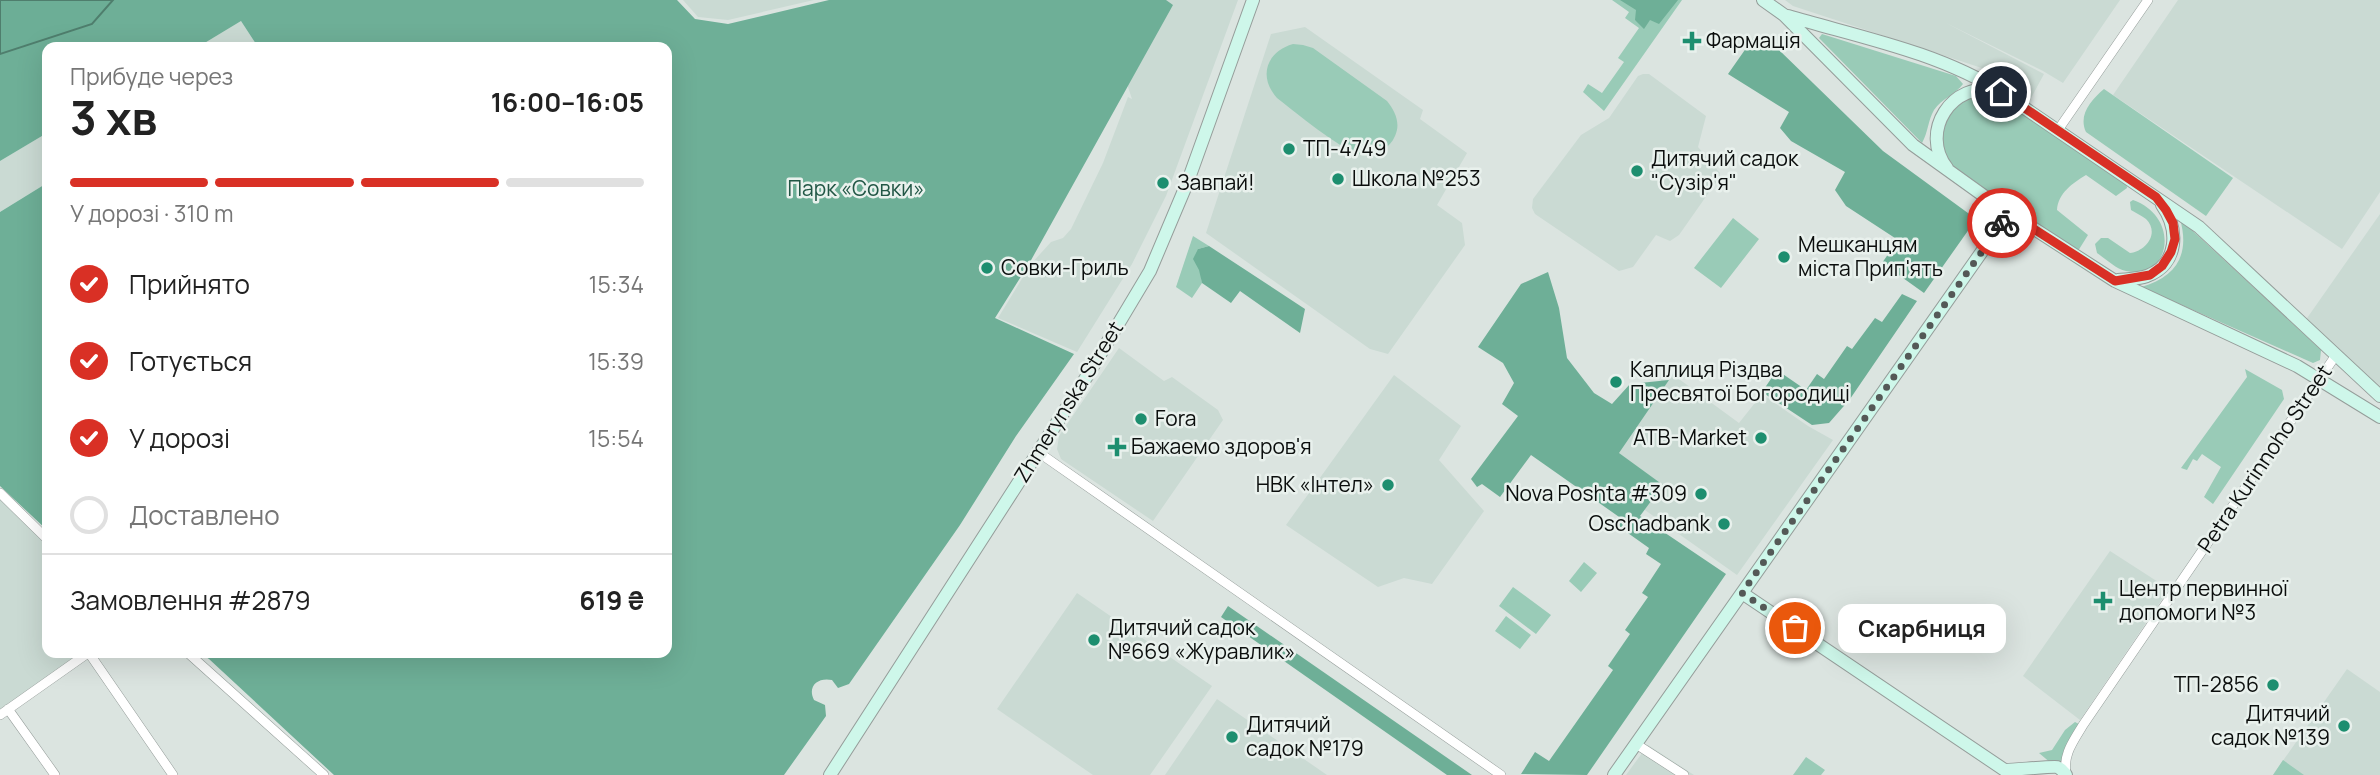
<!DOCTYPE html>
<html lang="uk">
<head>
<meta charset="utf-8">
<style>
  body { margin:0; font-family:Manrope,sans-serif; background:#f2f2f2; color:#222; height:100vh; display:flex; flex-direction:column; font-size:26px; white-space:nowrap }
  * { box-sizing:border-box; margin:0 }
  p { font-size:23px; color:#767676 }
  .icon { flex:none; width:38px; height:38px; fill:none; stroke:currentColor; stroke-width:2; stroke-linecap:round; stroke-linejoin:round }
  .map { position:relative; flex:1; overflow:hidden }
  .drawer { position:absolute; left:42px; top:42px; width:630px; height:616px; display:flex; flex-direction:column; background:#fff; border-radius:14px; box-shadow:0 7px 28px #0002 }
  .drawer>* { flex:none }
  .pin { position:absolute; display:grid; place-items:center; width:60px; height:60px; color:#fff; margin:-30px; border:4px solid #fff; border-radius:50%; box-shadow:0 2px 7px #0007 }
  .courier { position:absolute; display:grid; place-items:center; width:70px; height:70px; margin:-35px; border:5px solid #d93025; border-radius:50%; background:#fff; color:#222; box-shadow:0 2px 9px #0007 }
  .bubble { position:absolute; height:49px; border-radius:14px; background:#fff; box-shadow:0 7px 28px #0002; font-size:23px; font-weight:700; line-height:49px; text-align:center }
  .head em { font-style:normal; font-weight:700 }
  .head div { display:flex; flex-direction:column-reverse }
  .head { display:flex; align-items:center; justify-content:space-between; height:119px; padding:0 28px }
  h1 { font-size:46px; font-weight:700; line-height:52px }
  .bar { display:grid; grid-template-columns:repeat(4,1fr); gap:10px 7px; align-content:center; height:84px; padding:0 28px }
  .bar i { height:9px; border-radius:5px; background:#e0e0e0 }
  .bar .selected { background:#d93025 }
  .bar p { grid-column:span 4 }
  .line { display:flex; align-items:center; gap:18px; padding:0 28px; border-top:2px solid #e0e0e0 }
  .line div { flex:1 }
  ol { padding:0 28px; list-style:none }
  li { display:flex; align-items:center; gap:21px; height:77px }
  li p { margin-inline-start:auto }
  li .icon { padding:7px; border-radius:50%; background:#d93025; color:#fff; stroke-width:4 }
  li:last-child { color:#767676 }
  li i { width:38px; height:38px; border:4px solid #e0e0e0; border-radius:50% }
  .map>svg:first-child { display:block }
  .built { fill:#cadad3 }
  .green { fill:#99cbb7 }
  .forest { fill:#6eaf97 }
  .water { fill:#6cae96; stroke:#4f7e6d; stroke-width:2 }
  .lines { fill:none; stroke-linecap:round; stroke-linejoin:round }
  .street-casing { stroke:#959d9a; stroke-width:10 }
  .secondary-casing { stroke:#959d9a; stroke-width:14 }
  .street { stroke:#fff; stroke-width:9 }
  .secondary { stroke:#cef7ea; stroke-width:12 }
  .done { stroke:#545957; stroke-width:7; stroke-dasharray:0 12.6 }
  .route { stroke:#d93025; stroke-width:9 }
  .poi-dot { fill:#1d8e6f; stroke:#e9f1ed; stroke-width:2.5 }
  .labels { text-anchor:middle; stroke-width:5; stroke-linejoin:round; paint-order:stroke }
  .poi-label { font-size:21px; fill:#0b0e0d; stroke:#e9f1ed; text-anchor:start }
  .park-label { font-size:21px; fill:#215645; stroke:#e9f1ed }
  .street-label { font-size:21px; fill:#0b0e0d; stroke:#e9f1ed }
</style>
</head>
<body>
<div class="map">
<svg width="2380" height="775" viewBox="0 0 2380 775">
  <rect width="100%" height="100%" fill="#dbe4e0"/>
  <path class="built" d="M683 0H814L728 20 698 17Z
    M1099 0H1238L1166 196 1132 264 1077 352 998 318 1031 264 1051 242 1063 238 1071 229 1103 163 1128 97 1132 99Z
    M1785 0H2120L2063 83 2043 71 1946 23 2044 74 2030 100 1994 72 1793 6Z
    M2178 0H2380V192L2342 249 2113 95Z
    M241 21 258 47H198Z
    M1305 27 1423 110 1420 119 1467 153 1437 205 1462 223 1465 245 1388 354 1370 349 1206 233 1271 34Z
    M1643 74H1649L1706 116 1698 147 1720 173 1719 178 1679 235 1670 241 1656 235 1633 267 1619 271 1535 214 1532 208 1533 199 1581 135 1609 118 1638 76Z
    M47 133V183L0 212V161Z
    M2380 214V390L2305 321Z
    M1119 348 1164 381 1172 377 1218 410 1223 420 1153 521 1061 459 1057 449 1059 436Z
    M1668 371 1739 423 1762 394 1808 426 1833 440 1737 575 1591 472Z
    M1394 375 1461 426 1439 460 1484 511 1432 584 1404 578 1378 587 1286 525Z
    M0 493 47 539V653H88L0 715Z
    M2110 551 2169 589 2080 720 2023 676Z
    M1077 593 1212 686 1150 775H1093L997 709Z
    M2347 669 2380 692V775H2273Z
    M1217 699 1327 775H1165Z
    M1648 745 1694 775H1626Z"/>
  <path class="green" d="M1612 0H1682L1604 111 1583 92 1588 84 1602 93 1624 62 1618 58 1639 28 1625 18 1629 12Z
    M1822 34 1956 76 1963 84C1955 95 1942 98 1934 110 1928 120 1928 133 1922 143L1819 38Z
    M1293 44 1303 45 1313 48 1387 101C1395 111 1401 123 1395 136 1389 150 1373 158 1359 154 1341 150 1294 111 1277 98 1258 77 1266 52 1293 44Z
    M2104 89 2233 178 2206 216 2086 132C2078 115 2091 100 2104 89Z
    M1976 95 2001 97 2066 144 2126 182 2127 188 2116 196 2086 175C2073 183 2058 193 2057 210L2088 235 2078 251 1951 168C1940 149 1935 120 1956 106 1962 101 1970 98 1976 95Z
    M2133 200C2181 217 2171 281 2126 271 2116 269 2106 259 2097 253L2095 244 2101 238H2108L2130 253C2146 251 2160 233 2146 219 2142 216 2136 213 2131 210L2130 202Z
    M1733 218 1759 239 1721 288 1694 268Z
    M2180 219 2321 350 2320 360 2313 363 2141 287C2177 277 2190 254 2180 219Z
    M1193 236 1209 246 1198 249 1202 283 1192 298 1176 287Z
    M2245 369 2282 390 2284 399 2213 504 2204 497 2221 467 2202 454 2197 461 2193 459 2187 470 2181 468 2247 377Z
    M1584 562 1597 573 1581 592 1569 581Z
    M1513 587 1551 615 1536 634 1499 606Z
    M1506 616 1531 635 1520 649 1495 631Z
    M2075 722 2081 725 2063 763 2052 764 2039 753 2052 750 2065 730Z
    M1806 757 1825 770 1821 775H1793Z
    M2283 760 2304 775H2273Z"/>
  <path class="forest" d="M0 0H677L695 19 728 24 829 0H1166L1173 5 1030 262 995 318 1074 354 1016 436 960 525 849 684 838 688 832 680C818 677 807 686 814 700L825 705 826 716 784 775H334L209 659 200 653H667V47H258L241 21 198 47H47V133L0 161Z
    M1620 0H1678L1659 24 1650 20 1644 29 1635 20 1636 10Z
    M1756 34 1777 48 1883 151 1972 216V225L1924 293 1882 263 1898 240 1846 206 1835 190 1845 172 1791 141 1780 128 1789 112 1728 74Z
    M47 183V530L0 486V212Z
    M1209 246 1305 309 1300 333 1240 291 1231 303 1202 283 1199 270 1193 259 1198 249Z
    M1548 272 1559 308 1567 358 1594 393 1612 404 1630 384 1669 380 1619 453 1663 485 1640 516 1726 574 1587 775 1521 774 1535 752 1549 761 1613 670 1608 666 1630 634 1625 630 1648 597 1642 593 1661 564 1646 554 1649 548 1618 526 1622 519 1531 455 1500 497 1482 484 1477 487 1471 479 1518 416 1502 404 1514 383 1503 363 1478 347 1521 284Z
    M1902 294 1917 301 1850 399 1829 423 1812 425 1762 392 1777 370 1806 390 1817 374 1824 379 1847 346 1852 349 1875 318 1882 322Z
    M1228 606 1472 775H1447L1221 617Z"/>
  <path class="water" d="M0 0H113L92 24 0 54Z"/>
  <g class="lines">
    <defs>
      <path id="street" d="M2058 130 2148 0
        M1038 452 1501 775
        M0 493 47 539
        M89 653 173 775
        M188 653 324 775
        M8 709 55 775
        M0 715 88 653
        M1636 744 1684 775
        M2066 774C2063 754 2073 742 2083 725L2336 355"/>
      <path id="secondary" d="M1763 0 1784 15 1913 145 1991 201 2115 281 2297 366 2380 417
        M1788 16C1859 37 1938 52 2001 92L2199 227 2380 396
        M1947 168C1919 132 1952 80 1997 91
        M2118 280C2128 279 2138 279 2147 276 2179 264 2179 229 2162 205
        M1742 593 2012 775
        M2006 770C2014 770 2053 766 2057 767 2062 769 2063 771 2066 775
        M830 775 1089 373 1150 271 1188 181 1253 0
        M1614 775 2009 213"/>
    </defs>
    <use href="#street" class="street-casing"/>
    <use href="#secondary" class="secondary-casing"/>
    <use href="#street" class="street"/>
    <use href="#secondary" class="secondary"/>
  </g>
  <g class="lines">
    <path class="done" d="M1795 628 1742 593 2002 223"/>
    <path class="route" d="M2001 92 2156 197 2166 210 2173 223 2175 239 2171 252 2162 266 2150 275 2115 281 2009 213 2002 223"/>
  </g>
  <g class="poi-dot">
    <path d="M1688.5 30.5h7v7h7v7h-7v7h-7v-7h-7v-7h7z"/>
    <circle cx="1289" cy="149" r="7"/>
    <circle cx="1637" cy="171" r="7"/>
    <circle cx="1338" cy="179" r="7"/>
    <circle cx="1163" cy="183" r="7"/>
    <circle cx="1784" cy="257" r="7"/>
    <circle cx="987" cy="268" r="7"/>
    <circle cx="1616" cy="382" r="7"/>
    <circle cx="1141" cy="419" r="7"/>
    <circle cx="1761" cy="438" r="7"/>
    <path d="M1113.5 436.5h7v7h7v7h-7v7h-7v-7h-7v-7h7z"/>
    <circle cx="1388" cy="485" r="7"/>
    <circle cx="1701" cy="494" r="7"/>
    <circle cx="1724" cy="524" r="7"/>
    <path d="M2099.5 590.5h7v7h7v7h-7v7h-7v-7h-7v-7h7z"/>
    <circle cx="1094" cy="640" r="7"/>
    <circle cx="2273" cy="685" r="7"/>
    <circle cx="2344" cy="726" r="7"/>
    <circle cx="1232" cy="737" r="7"/>
  </g>
  <g class="labels">
    <g class="poi-label">
      <text x="1706" y="48">Фармація</text>
      <text x="1303" y="156">ТП-4749</text>
      <text x="1651" y="166">Дитячий садок<tspan x="1651" dy="24">"Сузір'я"</tspan></text>
      <text x="1352" y="186">Школа №253</text>
      <text x="1177" y="190">Завпай!</text>
      <text x="1798" y="252">Мешканцям<tspan x="1798" dy="24">міста Прип'ять</tspan></text>
      <text x="1001" y="275">Совки-Гриль</text>
      <text x="1630" y="377">Каплиця Різдва<tspan x="1630" dy="24">Пресвятої Богородиці</tspan></text>
      <text x="1155" y="426">Fora</text>
      <text x="1747" y="445" text-anchor="end">ATB-Market</text>
      <text x="1131" y="454">Бажаемо здоров'я</text>
      <text x="1374" y="492" text-anchor="end">НВК «Інтел»</text>
      <text x="1687" y="501" text-anchor="end">Nova Poshta #309</text>
      <text x="1710" y="531" text-anchor="end">Oschadbank</text>
      <text x="2119" y="596">Центр первинної<tspan x="2119" dy="24">допомоги №3</tspan></text>
      <text x="1108" y="635">Дитячий садок<tspan x="1108" dy="24">№669 «Журавлик»</tspan></text>
      <text x="2259" y="692" text-anchor="end">ТП-2856</text>
      <text x="2330" y="721" text-anchor="end">Дитячий<tspan x="2330" dy="24">садок №139</tspan></text>
      <text x="1246" y="732">Дитячий<tspan x="1246" dy="24">садок №179</tspan></text>
    </g>
    <g class="park-label">
      <text x="856" y="196">Парк «Совки»</text>
    </g>
    <g class="street-label">
      <text transform="translate(1069 402) rotate(-58)" y="7">Zhmerynska Street</text>
      <text transform="translate(2265 459) rotate(-56)" y="7">Petra Kurinnoho Street</text>
    </g>
  </g>
</svg>
<div class="pin" style="left:1795px;top:628px;background:#ea580c"><svg class="icon" aria-label="bag" viewBox="0 0 24 24"><path d="M5 8h14l-1 12H6zM9 8a3 3 0 0 1 6 0"/></svg></div>
<div class="pin" style="left:2001px;top:92px;background:#1f2937"><svg class="icon" aria-label="home" viewBox="0 0 24 24"><path d="M3 11l9-7 9 7M6 9v11h12V9"/></svg></div>
<div class="courier" style="left:2002px;top:223px"><svg class="icon" aria-label="bike" viewBox="0 0 24 24"><circle cx="6" cy="16" r="4"/><circle cx="18" cy="16" r="4"/><path d="M6 16l4-8h5l3 8M10 8l3 8H6M13 5h3"/></svg></div>
<div class="bubble" style="left:1838px;top:604px;width:168px">Скарбниця</div>
<section class="drawer">
<div class="head"><div><h1>3 хв</h1><p>Прибуде через</p></div><em>16:00–16:05</em></div>
<div class="bar"><i class="selected"></i><i class="selected"></i><i class="selected"></i><i></i><p>У дорозі · 310 m</p></div>
<ol>
<li><svg class="icon" aria-label="check" viewBox="0 0 24 24"><path d="M5 12l5 5 9-10"/></svg>Прийнято<p>15:34</p></li>
<li><svg class="icon" aria-label="check" viewBox="0 0 24 24"><path d="M5 12l5 5 9-10"/></svg>Готується<p>15:39</p></li>
<li><svg class="icon" aria-label="check" viewBox="0 0 24 24"><path d="M5 12l5 5 9-10"/></svg>У дорозі<p>15:54</p></li>
<li><i></i>Доставлено</li>
</ol>
<div class="line" style="height:91px"><div>Замовлення #2879</div><b>619 ₴</b></div>
</section>
</div>
</body>
</html>
